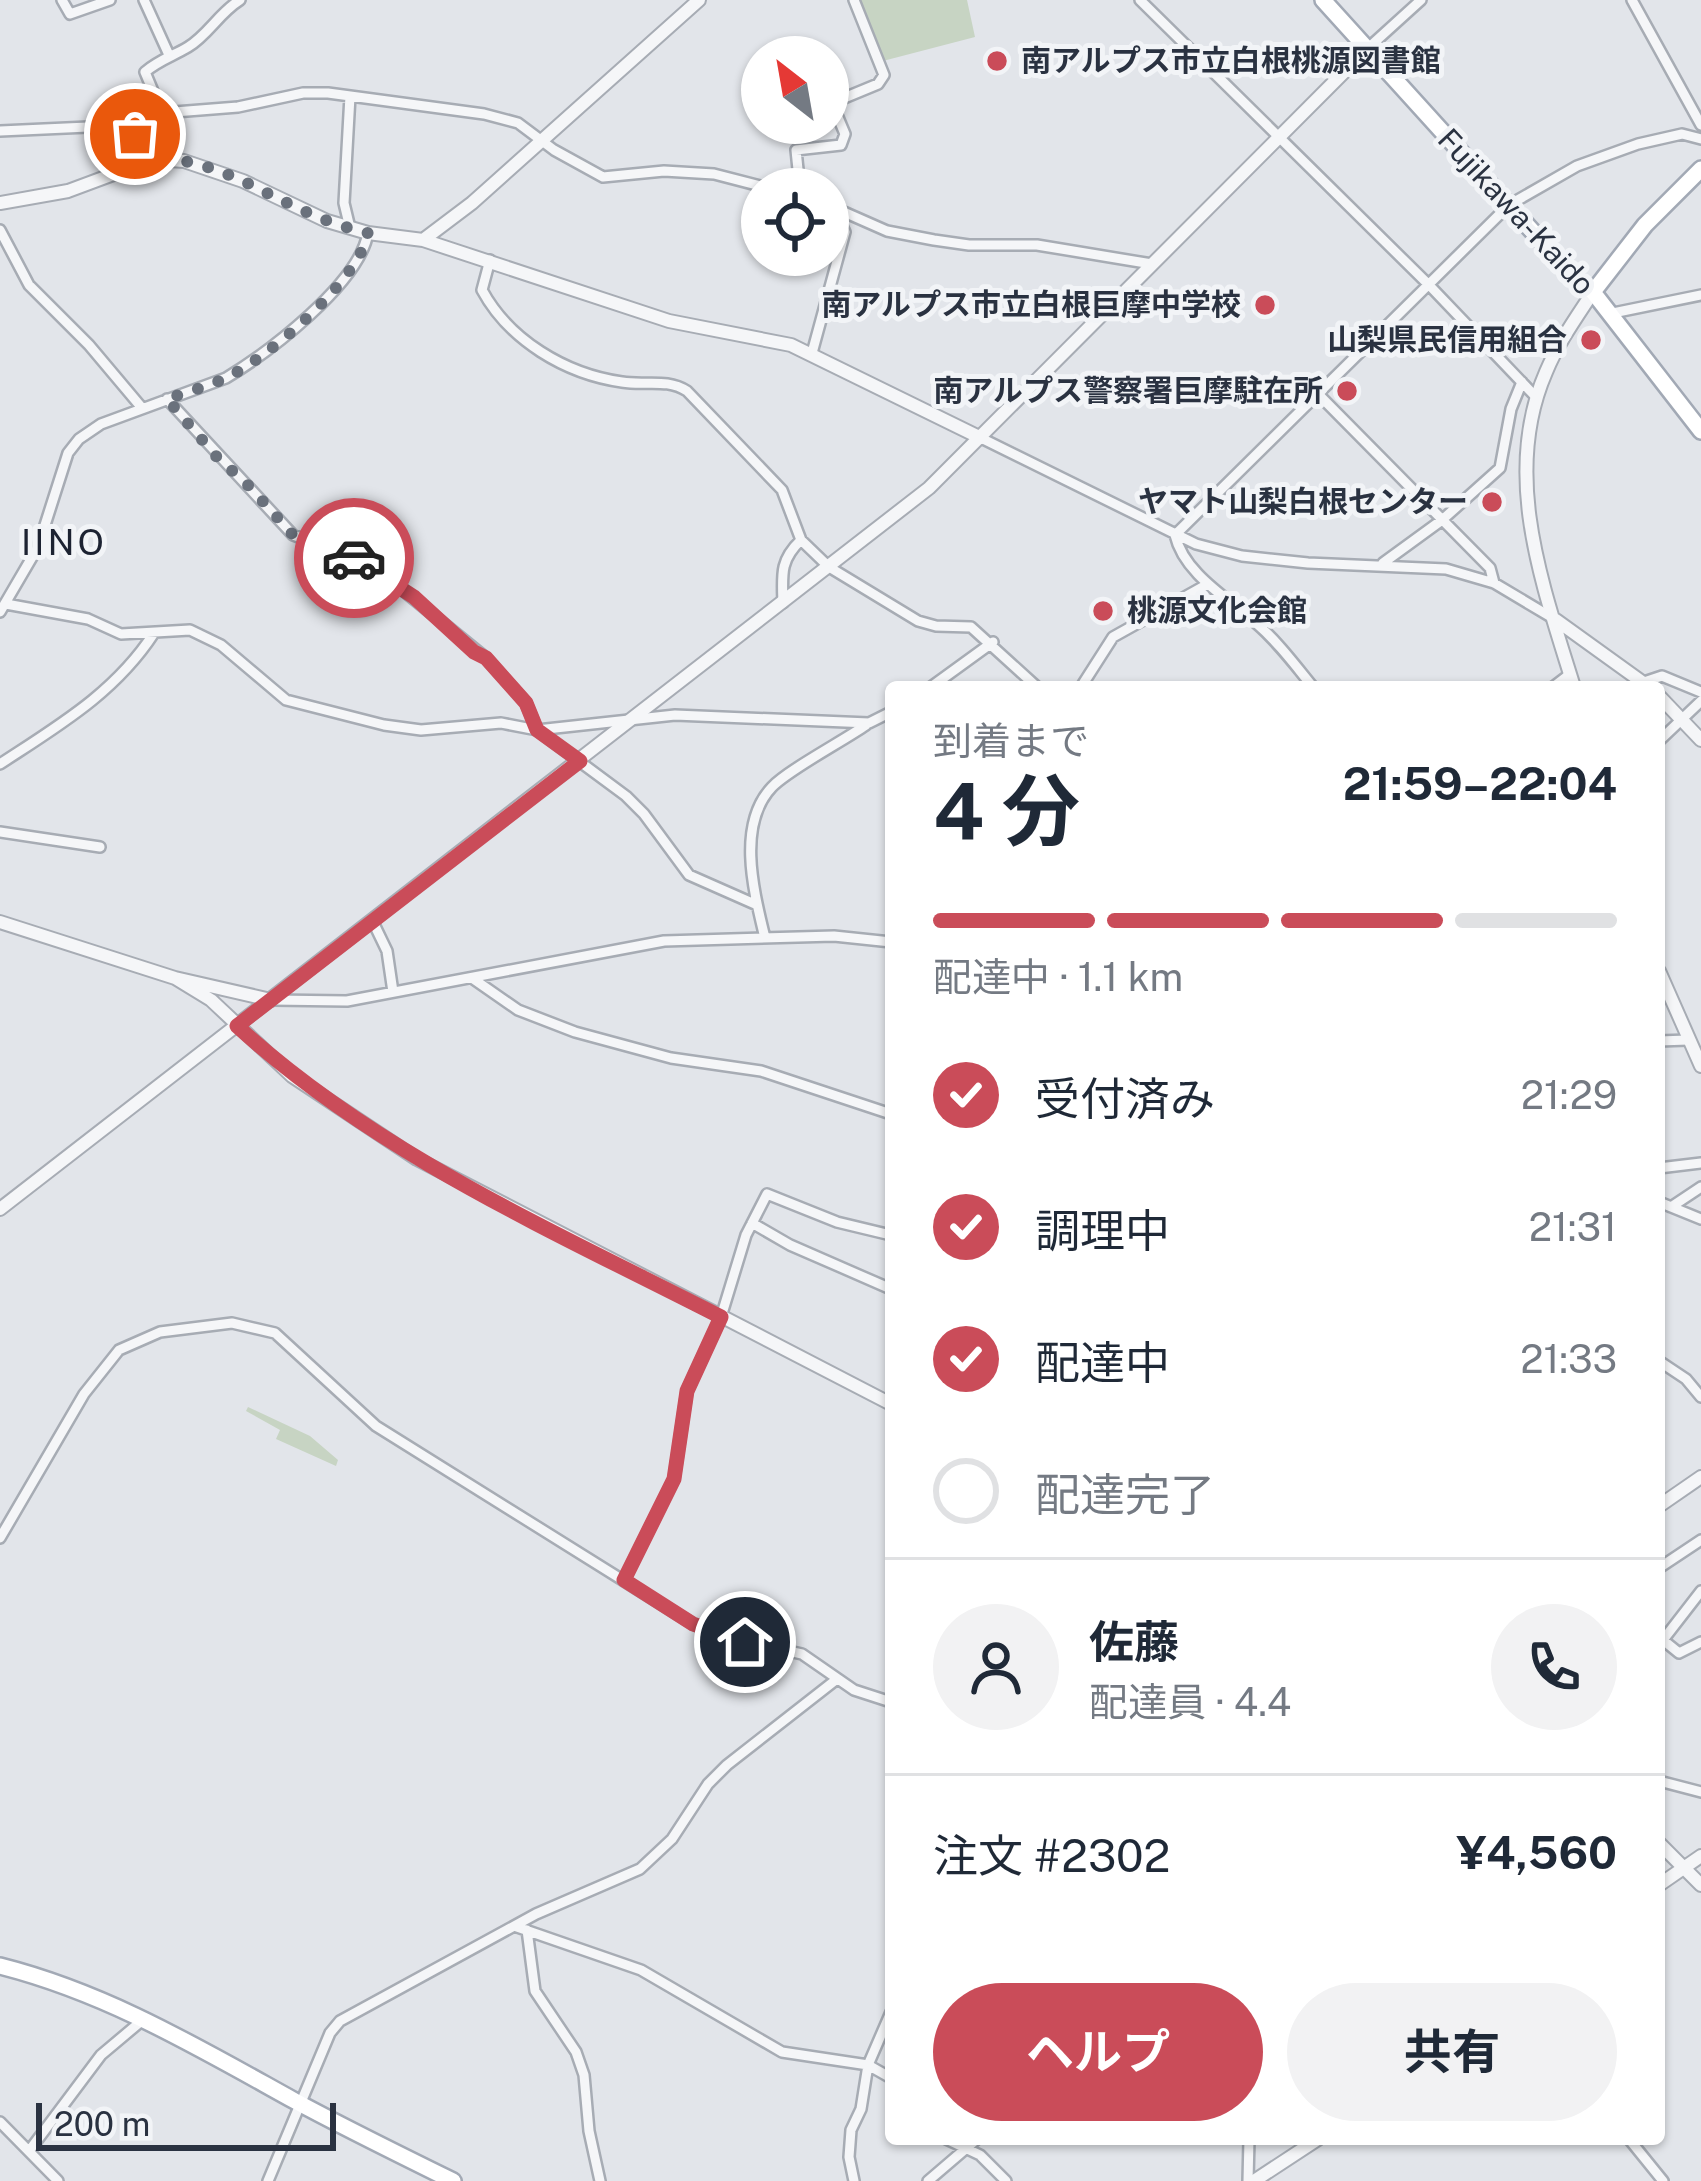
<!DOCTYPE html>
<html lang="ja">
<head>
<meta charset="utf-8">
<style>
  body { margin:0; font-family:"Public Sans","Noto Sans JP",sans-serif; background:#f2f2f3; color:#1f2937; height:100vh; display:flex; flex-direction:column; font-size:45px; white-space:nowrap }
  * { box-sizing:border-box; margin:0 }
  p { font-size:39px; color:#747a83 }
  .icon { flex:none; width:66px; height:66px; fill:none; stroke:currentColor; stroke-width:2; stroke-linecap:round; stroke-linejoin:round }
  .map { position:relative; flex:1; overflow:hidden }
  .side { position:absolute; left:885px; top:681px; width:780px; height:1464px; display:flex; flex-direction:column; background:#fff; border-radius:12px; box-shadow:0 3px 9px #0004 }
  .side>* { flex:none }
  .needle { width:78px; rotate:329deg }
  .fabs { position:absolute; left:741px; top:36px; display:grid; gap:24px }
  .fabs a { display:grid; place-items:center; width:108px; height:108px; border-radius:50%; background:#fff; box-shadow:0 3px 9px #0004; font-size:60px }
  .scale { position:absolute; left:36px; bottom:30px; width:300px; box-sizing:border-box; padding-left:12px; border:6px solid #2a3241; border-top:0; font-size:33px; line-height:42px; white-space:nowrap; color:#2a3241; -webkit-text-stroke:9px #f2f4f7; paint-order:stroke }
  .pin { position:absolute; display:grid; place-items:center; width:102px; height:102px; color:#fff; margin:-51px; border:6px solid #fff; border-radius:50%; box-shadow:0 3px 12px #0007 }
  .courier { position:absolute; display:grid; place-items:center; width:120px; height:120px; margin:-60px; border:9px solid #ca4c59; border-radius:50%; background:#fff; color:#222; box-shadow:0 3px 15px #0007 }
  .headline em { font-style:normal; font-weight:700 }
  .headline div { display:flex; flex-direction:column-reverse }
  .headline { display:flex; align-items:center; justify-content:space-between; height:204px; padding:0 48px }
  h1 { font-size:78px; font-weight:700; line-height:90px }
  .bar { display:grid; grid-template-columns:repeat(4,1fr); gap:18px 12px; align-content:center; height:144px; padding:0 48px }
  .bar i { height:15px; border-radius:9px; background:#e0e1e3 }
  .bar .on { background:#ca4c59 }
  .bar p { grid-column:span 4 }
  .line { display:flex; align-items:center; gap:30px; padding:0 48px; border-top:3px solid #e0e1e3 }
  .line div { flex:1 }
  .round { display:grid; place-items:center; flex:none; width:126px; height:126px; border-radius:63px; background:#f2f2f3 }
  ol { padding:0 48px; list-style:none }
  li { display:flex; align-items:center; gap:36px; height:132px }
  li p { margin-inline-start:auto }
  li .icon { padding:12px; border-radius:50%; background:#ca4c59; color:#fff; stroke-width:4 }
  li:last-child { color:#747a83 }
  li i { width:66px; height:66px; border:6px solid #e0e1e3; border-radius:50% }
  .action { display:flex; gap:24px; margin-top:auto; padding:24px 48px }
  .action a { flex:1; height:138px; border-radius:72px; background:#ca4c59; color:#fff; font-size:48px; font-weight:700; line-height:138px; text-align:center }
  .action a+a { background:#f2f2f3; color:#1f2937 }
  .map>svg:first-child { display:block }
  .green { fill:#c7d4c3 }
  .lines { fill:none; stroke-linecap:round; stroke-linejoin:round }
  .minor-casing { stroke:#a7acb4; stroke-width:14 }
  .tertiary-casing { stroke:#a7acb4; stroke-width:16 }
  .primary-casing { stroke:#a2a9b5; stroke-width:20 }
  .minor { stroke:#f5f6f8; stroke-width:9 }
  .tertiary { stroke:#f5f6f8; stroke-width:12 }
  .primary { stroke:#fff; stroke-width:15 }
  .done { stroke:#6a717c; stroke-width:12; stroke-dasharray:0 21.6 }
  .route { stroke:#ca4c59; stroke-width:15 }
  .poi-dot { fill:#ca4c59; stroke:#f2f4f7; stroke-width:4.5 }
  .labels { text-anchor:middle; stroke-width:10; stroke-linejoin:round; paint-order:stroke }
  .poi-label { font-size:30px; font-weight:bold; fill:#2a3241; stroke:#f2f4f7; text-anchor:end }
  .street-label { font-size:30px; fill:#2a3241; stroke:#f2f4f7 }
  .quarter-label { font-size:36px; letter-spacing:3px; fill:#1d2332; stroke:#f2f4f7 }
</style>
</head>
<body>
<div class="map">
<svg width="1701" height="2181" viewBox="0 0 1701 2181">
  <rect width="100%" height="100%" fill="#e2e5ea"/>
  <path class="green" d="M854 0H967L975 37 879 62Z
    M248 1407 310 1436 338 1460 336 1466 276 1439 280 1430 246 1411Z"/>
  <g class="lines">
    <defs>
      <path id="minor" d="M62 0 70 14 110 0
        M144 0 169 55
        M1140 0 1429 285 1536 397
        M1632 0 1701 125
        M1367 49 1421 0
        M162 113 145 72C159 60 173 56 188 47 208 35 219 13 240 0
        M132 125 139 143 154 159
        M0 131 132 125 162 113 238 107 303 93H328L484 114 518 123 554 150 603 177 664 171 714 174 772 189
        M800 189 796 150 841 145 845 134 832 103 878 84 884 75 854 0
        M828 205 887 231 934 240 969 245H1037L1152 264
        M350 228 344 203 350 96
        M0 230 29 285 89 345 142 408
        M490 260 482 290C509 340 565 374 622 382 645 386 667 378 687 391L782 490 801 540 829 567 918 621 936 626 971 627 1037 687
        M1608 314 1701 295
        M812 353 845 232 832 205
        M1320 396 1490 568 1494 583
        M167 399 293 535 360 560 383 574 486 658 526 703 537 730 626 796 644 814 689 875 757 905
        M981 438 1196 544 1242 556 1308 563 1446 569 1494 583 1551 617
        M1175 535 1509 205 1577 166 1638 144 1682 134 1701 139
        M1175 535C1184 574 1229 599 1257 624 1278 642 1295 665 1313 687
        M1383 563 1442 520 1500 468 1511 409 1522 382
        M783 603C782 574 780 560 801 540
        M6 604 88 619 121 634 190 630 221 645 286 700 384 725 421 730 501 723 537 730 675 715 869 723 891 712
        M0 612 38 547 68 453 79 439 101 424 226 378C269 352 359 284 368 233
        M1644 682 1662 676 1701 692
        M931 687 993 642
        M1081 687 1113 637 1208 584
        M1553 687 1570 674
        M1659 741 1701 701
        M0 764C58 726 115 693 154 633
        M0 832 100 847
        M373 922 387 951 393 992
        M765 938C754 892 736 825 772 787 788 770 843 741 866 725
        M472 978 518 1010 575 1032 671 1058 761 1071 891 1114
        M272 1000 347 1001 664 941 834 936 891 942
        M1659 1041 1688 1040
        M1659 1168 1701 1163
        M1659 1202 1701 1219
        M1671 1207 1701 1187
        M752 1223 790 1245 891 1289
        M1659 1361 1686 1379 1701 1397
        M0 1538 84 1394 119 1350 160 1332 232 1323 275 1333 376 1426 693 1624 717 1635 802 1654 854 1690 891 1702
        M1659 1568 1701 1540
        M624 1580 674 1479 687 1391 721 1317 746 1235 767 1194 837 1222 891 1235
        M1701 1591 1663 1640 1679 1653 1701 1642
        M1659 1781 1701 1792
        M514 1926 641 1970 782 2052 868 2065 891 2078
        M527 1930 535 1991 576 2052 584 2075 589 2131 600 2181
        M0 2122 58 2181
        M946 2139 980 2155 1006 2181
        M1629 2139 1663 2181
        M29 2151 101 2055 145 2018
        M268 2181 330 2033 340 2021 536 1914 640 1869 672 1839 708 1784 727 1765 837 1679
        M854 2181 849 2157 851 2130 861 2109 868 2065 891 2012
        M928 2181 977 2139
        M1248 2181 1249 2139"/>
      <path id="tertiary" d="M0 203 68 191 154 159 184 161 243 181 327 221 368 233 423 240 669 321 791 345 981 438
        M423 240 472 203 699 0
        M1556 620 1649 687
        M1574 687C1543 586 1501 475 1546 372 1558 343 1576 318 1593 292
        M1659 696 1701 740
        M0 922 175 978 271 1000
        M1659 971 1701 1066
        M175 978 211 1000 292 1076 417 1159 891 1404
        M0 1209 929 488 1367 49
        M1659 1506 1701 1477
        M1659 1843 1701 1885
        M1659 1885 1701 1856
        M1254 2181 1318 2139"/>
      <path id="primary" d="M1323 0 1573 276 1593 292 1701 431
        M1593 292 1645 225 1701 169
        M0 1966C107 1993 199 2048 295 2101 347 2129 400 2155 453 2181"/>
    </defs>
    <use href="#minor" class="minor-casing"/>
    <use href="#tertiary" class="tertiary-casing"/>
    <use href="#primary" class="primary-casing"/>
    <use href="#minor" class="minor"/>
    <use href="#tertiary" class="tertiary"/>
    <use href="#primary" class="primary"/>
  </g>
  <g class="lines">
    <path class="done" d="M135 134 154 159C216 157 268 198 323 219 337 225 353 229 368 233 360 279 270 356 228 377 209 386 187 392 167 399L216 456 251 488 293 535 354 558"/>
    <path class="route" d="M354 558 414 597 474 652 486 658 526 703 537 730 580 761 237 1026C377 1154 553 1231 721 1317L687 1391 674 1479 624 1580 693 1624 745 1642"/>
  </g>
  <g class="poi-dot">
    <circle cx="997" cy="61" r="12"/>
    <circle cx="1265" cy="305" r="12"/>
    <circle cx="1591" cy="340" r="12"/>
    <circle cx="1347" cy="391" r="12"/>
    <circle cx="1492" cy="502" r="12"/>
    <circle cx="1103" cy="611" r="12"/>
  </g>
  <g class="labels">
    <g class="poi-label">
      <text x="1021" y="71" text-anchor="start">南アルプス市立白根桃源図書館</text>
      <text x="1241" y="315">南アルプス市立白根巨摩中学校</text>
      <text x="1567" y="350">山梨県民信用組合</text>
      <text x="1323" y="401">南アルプス警察署巨摩駐在所</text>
      <text x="1468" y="512">ヤマト山梨白根センター</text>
      <text x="1127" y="621" text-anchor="start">桃源文化会館</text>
    </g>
    <g class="street-label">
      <text transform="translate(1516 212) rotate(47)" y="10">Fujikawa-Kaido</text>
    </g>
    <g class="quarter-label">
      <text x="64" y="555">IINO</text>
    </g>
  </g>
</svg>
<div class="fabs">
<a><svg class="needle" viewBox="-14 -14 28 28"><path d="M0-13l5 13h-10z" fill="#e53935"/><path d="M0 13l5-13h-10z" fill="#747a83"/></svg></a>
<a><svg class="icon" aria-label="locate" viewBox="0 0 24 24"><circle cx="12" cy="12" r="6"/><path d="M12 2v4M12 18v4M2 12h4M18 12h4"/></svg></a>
</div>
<div class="scale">200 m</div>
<div class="pin" style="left:135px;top:134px;background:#ea580c"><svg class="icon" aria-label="bag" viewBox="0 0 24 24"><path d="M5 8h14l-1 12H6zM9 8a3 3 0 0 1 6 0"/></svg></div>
<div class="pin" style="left:745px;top:1642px;background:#1f2937"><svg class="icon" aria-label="home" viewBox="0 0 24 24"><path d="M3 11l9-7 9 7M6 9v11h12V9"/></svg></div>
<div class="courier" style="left:354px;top:558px"><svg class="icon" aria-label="car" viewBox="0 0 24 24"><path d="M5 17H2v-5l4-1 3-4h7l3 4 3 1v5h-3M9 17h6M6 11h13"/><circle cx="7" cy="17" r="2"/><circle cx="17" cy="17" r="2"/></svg></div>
<section class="side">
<div class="headline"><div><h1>4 分</h1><p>到着まで</p></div><em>21:59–22:04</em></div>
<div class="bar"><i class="on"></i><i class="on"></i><i class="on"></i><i></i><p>配達中 · 1.1 km</p></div>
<ol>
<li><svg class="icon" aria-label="check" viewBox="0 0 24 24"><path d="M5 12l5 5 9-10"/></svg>受付済み<p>21:29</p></li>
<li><svg class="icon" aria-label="check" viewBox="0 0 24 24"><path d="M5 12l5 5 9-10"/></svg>調理中<p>21:31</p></li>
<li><svg class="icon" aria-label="check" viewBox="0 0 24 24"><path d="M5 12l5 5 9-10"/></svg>配達中<p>21:33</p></li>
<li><i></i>配達完了</li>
</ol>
<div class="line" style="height:216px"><a class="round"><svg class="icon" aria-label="person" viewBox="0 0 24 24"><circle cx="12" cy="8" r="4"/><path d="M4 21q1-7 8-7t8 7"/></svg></a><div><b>佐藤</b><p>配達員 · 4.4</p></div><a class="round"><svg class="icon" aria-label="phone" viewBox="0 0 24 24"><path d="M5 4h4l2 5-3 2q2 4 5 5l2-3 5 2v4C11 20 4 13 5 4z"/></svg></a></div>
<div class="line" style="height:156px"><div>注文 #2302</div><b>¥4,560</b></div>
<div class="action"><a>ヘルプ</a><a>共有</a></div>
</section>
</div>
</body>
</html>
